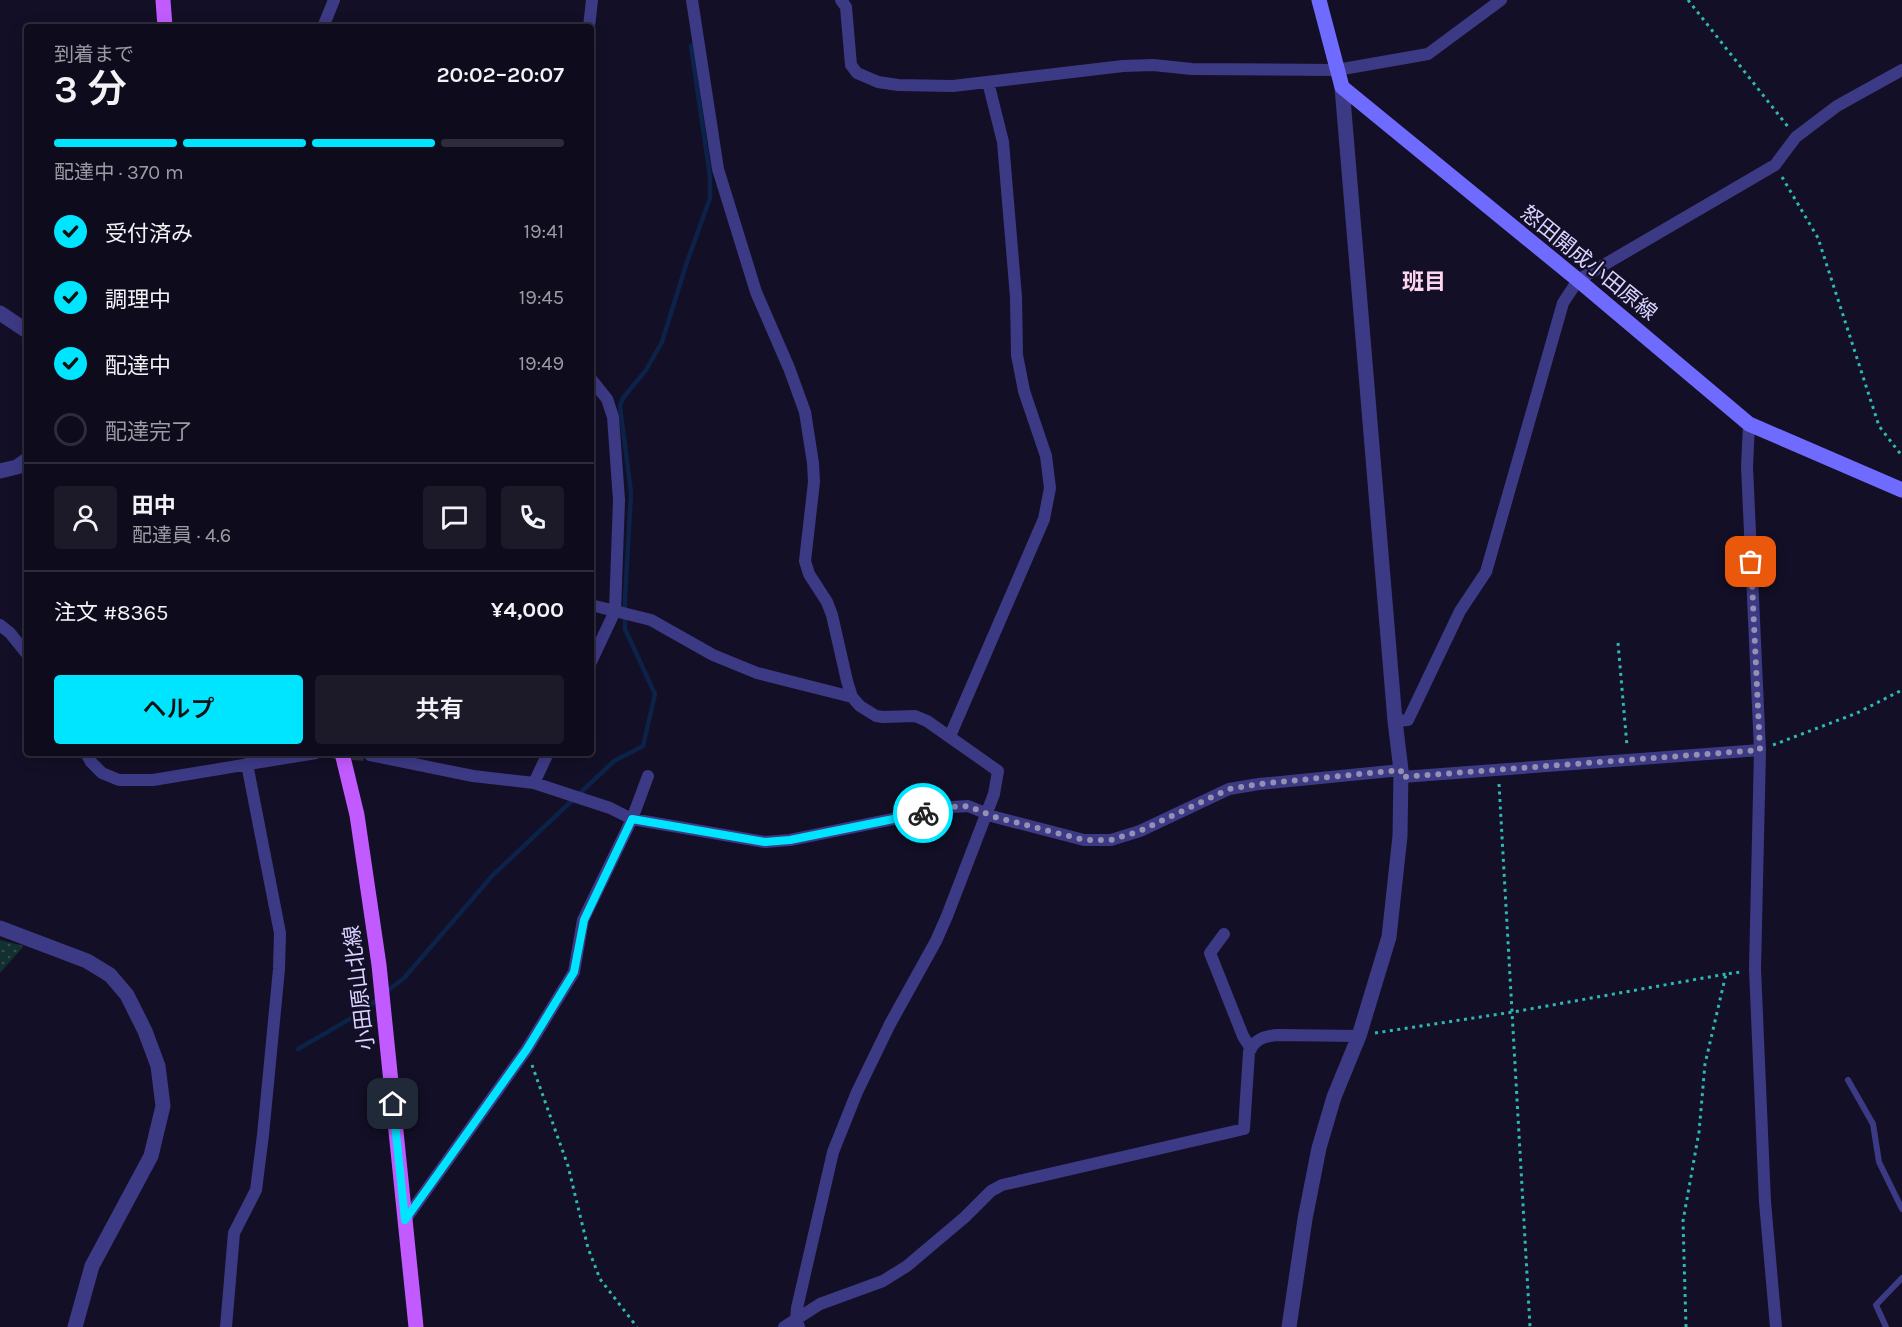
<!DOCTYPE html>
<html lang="ja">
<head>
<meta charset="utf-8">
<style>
  body { margin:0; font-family:Karla,"Noto Sans JP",sans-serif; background:#1c1929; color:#f1f3f6; height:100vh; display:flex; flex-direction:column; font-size:22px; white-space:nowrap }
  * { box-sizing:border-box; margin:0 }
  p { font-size:20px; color:#9b9ba3 }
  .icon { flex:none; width:33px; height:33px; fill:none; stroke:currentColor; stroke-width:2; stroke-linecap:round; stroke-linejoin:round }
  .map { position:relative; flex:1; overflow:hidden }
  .sheet { position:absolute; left:24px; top:24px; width:570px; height:732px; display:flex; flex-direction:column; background:#0e0b1c; border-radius:6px; box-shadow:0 3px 15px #0003,0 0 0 2px #2e2b3b }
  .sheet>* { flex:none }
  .pin { position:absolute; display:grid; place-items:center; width:51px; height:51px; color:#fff; margin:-26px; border-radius:12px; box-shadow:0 3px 9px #0006 }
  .courier { position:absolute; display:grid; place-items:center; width:60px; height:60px; margin:-30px; border:4px solid #00e5ff; border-radius:50%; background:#fff; color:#222; box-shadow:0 2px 8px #0007 }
  .headline em { font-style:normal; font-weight:600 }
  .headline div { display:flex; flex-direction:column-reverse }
  .headline { display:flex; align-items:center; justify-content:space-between; height:102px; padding:0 30px }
  h1 { font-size:39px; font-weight:600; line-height:45px }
  .bar { display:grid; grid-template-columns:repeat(4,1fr); gap:9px 6px; align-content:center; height:72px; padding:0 30px }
  .bar i { height:8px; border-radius:4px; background:#2e2b3b }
  .bar .current { background:#00e5ff }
  .bar p { grid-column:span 4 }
  .line { display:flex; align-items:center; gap:15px; padding:0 30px; border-top:2px solid #2e2b3b }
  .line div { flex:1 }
  .round { display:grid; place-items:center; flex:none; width:63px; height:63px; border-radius:6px; background:#1c1929 }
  ol { padding:0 30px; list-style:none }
  li { display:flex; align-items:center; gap:18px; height:66px }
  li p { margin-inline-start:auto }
  li .icon { padding:6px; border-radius:50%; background:#00e5ff; color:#111; stroke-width:4 }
  li:last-child { color:#9b9ba3 }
  li i { width:33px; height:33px; border:3px solid #2e2b3b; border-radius:50% }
  .action { display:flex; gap:12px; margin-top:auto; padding:12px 30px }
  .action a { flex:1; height:69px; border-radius:6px; background:#00e5ff; color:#111; font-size:24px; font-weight:600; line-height:69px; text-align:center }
  .action a+a { background:#1c1929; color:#f1f3f6 }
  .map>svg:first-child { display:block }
  .park { fill:url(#park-dots) }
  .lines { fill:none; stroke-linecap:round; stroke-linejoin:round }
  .stream { stroke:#0c2248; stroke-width:4.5 }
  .minor-tunnel { stroke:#312d47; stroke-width:12; stroke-dasharray:12 6; stroke-linecap:butt }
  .path { stroke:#2fb8b0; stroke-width:3; stroke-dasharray:3 4.5; stroke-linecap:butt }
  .service { stroke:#3d3a85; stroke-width:6 }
  .minor { stroke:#3d3a85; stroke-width:12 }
  .tertiary { stroke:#3d3a85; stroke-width:15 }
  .secondary { stroke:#6f6bff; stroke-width:15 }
  .primary { stroke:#c25bff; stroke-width:15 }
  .done { stroke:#948fb3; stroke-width:6; stroke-dasharray:0 10.8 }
  .route { stroke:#00e5ff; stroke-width:8 }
  .labels { text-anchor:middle; stroke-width:4.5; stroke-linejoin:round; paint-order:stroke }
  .street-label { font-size:21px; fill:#d9d4ff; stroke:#130f26 }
  .neighbourhood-label { font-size:22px; font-weight:bold; fill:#ffd6f0; stroke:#130f26 }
</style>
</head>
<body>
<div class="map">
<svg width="1902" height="1327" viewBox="0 0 1902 1327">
  <defs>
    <pattern id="park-dots" width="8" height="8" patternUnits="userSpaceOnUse" patternTransform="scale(1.5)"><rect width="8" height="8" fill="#12302f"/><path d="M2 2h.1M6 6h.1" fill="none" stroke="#344d4e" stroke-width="1.8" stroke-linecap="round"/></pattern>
  </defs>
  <rect width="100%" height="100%" fill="#130f26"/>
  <path class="park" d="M0 940 24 946 0 973Z"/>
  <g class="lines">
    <path class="stream" d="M386 992 404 978 493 875 614 761 643 746 655 694 625 629V598L631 493 620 406 623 398 646 370 662 342 686 265 710 198V177L691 46
      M298 1049 362 1012 380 997"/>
    <path class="minor-tunnel" d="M334 753 370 755"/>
    <path class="path" d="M1688 0 1789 128
      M1782 177 1818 238 1879 426 1902 456
      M1618 643 1627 746
      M1773 745 1857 713 1902 690
      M1499 784 1530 1327
      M1375 1033 1513 1012 1726 974
      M532 1065 568 1166 588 1248 600 1279 637 1327
      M1686 1327 1683 1221 1699 1132 1705 1064 1726 974 1741 972"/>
    <path class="service" d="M1848 1080 1873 1124 1879 1162 1902 1209
      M1886 1327 1876 1305 1902 1278"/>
    <path class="minor" d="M692 0 718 169 756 292 789 368 805 412 813 463 814 482 805 561 809 574 827 602 832 615 847 681 852 697 860 706 876 716 883 717 915 716 927 721 998 771 994 794 947 916 936 941 890 1024 857 1092 833 1152 797 1308 796 1319 799 1327
      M841 0 846 7 851 65 857 73 878 82 898 85 953 86 1123 66 1153 65 1192 69 1337 70 1428 54 1501 0
      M323 27 334 0
      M589 27 592 0
      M591 379 607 399 613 417 619 500 615 611 591 662
      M1749 424 1747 467 1760 750 1755 969 1765 1202 1776 1327
      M591 605 651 620 713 655 757 673 852 697
      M0 625 10 633 27 654
      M1395 721 1408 720 1460 611 1486 572 1563 303 1578 280 1775 165 1796 137 1837 106 1902 70
      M950 736 1044 519 1050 488 1046 456 1024 391 1017 355 1016 297 1003 142 988 82
      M86 753 91 762 102 773 119 780H153L316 753
      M370 755 473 776 534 783 610 808 632 819 765 842 790 840 952 807 968 806 995 817 1084 840H1111L1140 831 1229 789 1259 784 1401 770
      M1402 777 1760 750
      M534 783 548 753
      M1224 934 1210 953 1243 1036 1251 1049
      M405 1220 527 1049 574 972 583 920 632 819 648 776
      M226 1327 234 1233 256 1190 263 1135 279 969 280 933 247 764
      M784 1327 820 1304 883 1281 907 1266 965 1217 991 1191 1002 1185 1244 1129 1249 1052C1255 1039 1264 1036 1278 1035L1359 1036"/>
    <path class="tertiary" d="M0 313 27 331
      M0 471 17 467 27 460
      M0 928 87 961 110 975 127 995 145 1031 158 1066 163 1106 151 1156 92 1266 75 1327
      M1289 1327 1305 1219 1319 1148 1334 1097 1359 1036 1389 937 1400 836 1401 770 1395 721 1342 87"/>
    <path class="secondary" d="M1319 0 1342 87 1578 280 1749 424 1902 490"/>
    <path class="primary" d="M163 0 165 27
      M342 753 357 815 379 965 416 1327"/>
  </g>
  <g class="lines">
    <path class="done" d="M923 813 952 807 968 806 995 817 1084 840H1111L1140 831 1229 789 1259 784 1401 770V777L1760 750 1751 562"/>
    <path class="route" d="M393 1104 405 1220 527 1049 574 972 584 920 632 819 765 842 790 840 923 813"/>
  </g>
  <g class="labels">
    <g class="street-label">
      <text transform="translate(1589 263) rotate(39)" y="7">怒田開成小田原線</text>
      <text transform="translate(359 988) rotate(-97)" y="7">小田原山北線</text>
    </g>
    <g class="neighbourhood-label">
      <text x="1424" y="289">班目</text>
    </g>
  </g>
</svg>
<div class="pin" style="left:1751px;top:562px;background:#ea580c"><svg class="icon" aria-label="bag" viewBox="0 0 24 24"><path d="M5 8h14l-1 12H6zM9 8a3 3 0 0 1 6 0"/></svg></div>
<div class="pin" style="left:393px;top:1104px;background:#1f2937"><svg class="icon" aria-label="home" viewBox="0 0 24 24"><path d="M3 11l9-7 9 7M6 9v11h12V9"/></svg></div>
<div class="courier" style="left:923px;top:813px"><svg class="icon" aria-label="bike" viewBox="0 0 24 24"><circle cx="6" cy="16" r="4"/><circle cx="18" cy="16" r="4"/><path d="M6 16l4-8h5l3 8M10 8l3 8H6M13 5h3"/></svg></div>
<section class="sheet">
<div class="headline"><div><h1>3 分</h1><p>到着まで</p></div><em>20:02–20:07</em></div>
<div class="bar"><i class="current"></i><i class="current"></i><i class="current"></i><i></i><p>配達中 · 370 m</p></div>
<ol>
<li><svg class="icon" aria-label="check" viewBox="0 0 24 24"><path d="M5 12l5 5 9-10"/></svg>受付済み<p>19:41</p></li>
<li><svg class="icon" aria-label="check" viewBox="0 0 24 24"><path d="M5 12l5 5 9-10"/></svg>調理中<p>19:45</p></li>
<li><svg class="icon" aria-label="check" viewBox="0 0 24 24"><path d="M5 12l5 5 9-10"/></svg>配達中<p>19:49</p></li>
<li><i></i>配達完了</li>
</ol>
<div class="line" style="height:108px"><a class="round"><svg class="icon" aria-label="person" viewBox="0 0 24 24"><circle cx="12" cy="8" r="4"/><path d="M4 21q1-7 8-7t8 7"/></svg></a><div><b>田中</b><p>配達員 · 4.6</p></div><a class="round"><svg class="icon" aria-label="chat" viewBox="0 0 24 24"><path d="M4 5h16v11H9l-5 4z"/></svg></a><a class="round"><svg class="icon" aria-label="phone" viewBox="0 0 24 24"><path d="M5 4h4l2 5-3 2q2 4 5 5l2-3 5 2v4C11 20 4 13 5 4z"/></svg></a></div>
<div class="line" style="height:78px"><div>注文 #8365</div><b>¥4,000</b></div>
<div class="action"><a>ヘルプ</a><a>共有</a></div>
</section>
</div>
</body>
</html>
